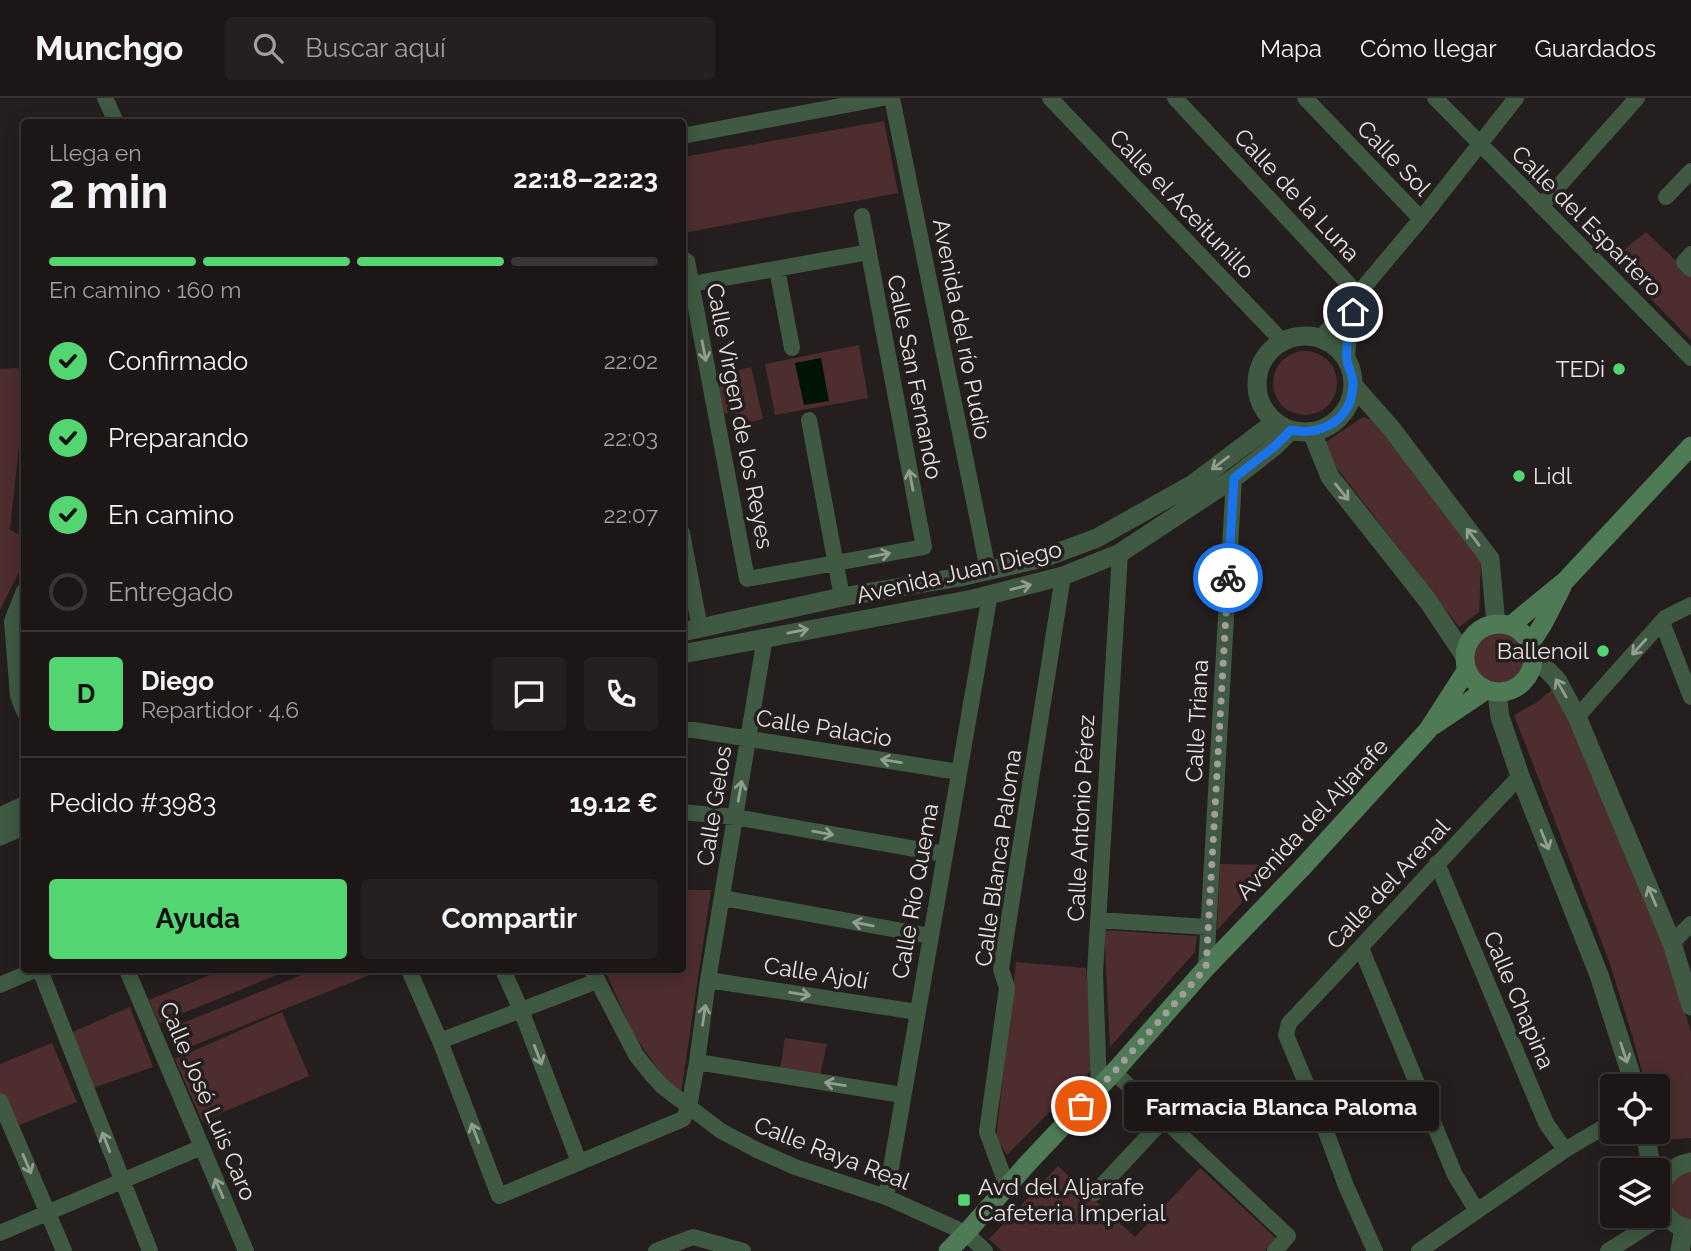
<!DOCTYPE html>
<html lang="es">
<head>
<meta charset="utf-8">
<style>
  body { margin:0; font-family:Raleway,sans-serif; background:#251f1f; color:#f1f3f6; height:100vh; display:flex; flex-direction:column; font-size:26px; white-space:nowrap }
  * { box-sizing:border-box; margin:0 }
  p { font-size:23px; color:#a09fa1 }
  .icon { flex:none; width:38px; height:38px; fill:none; stroke:currentColor; stroke-width:2; stroke-linecap:round; stroke-linejoin:round }
  .map { position:relative; flex:1; overflow:hidden }
  .panel { position:absolute; left:21px; top:21px; width:665px; height:854px; display:flex; flex-direction:column; background:#1c1616; border-radius:7px; box-shadow:0 4px 18px #0003,0 0 0 2px #3a3535 }
  .panel>* { flex:none }
  .tools { position:absolute; left:1600px; top:976px; display:grid; gap:14px }
  .tools a { display:grid; place-items:center; width:70px; height:70px; border-radius:7px; background:#1c1616; box-shadow:0 4px 18px #0003,0 0 0 2px #3a3535; font-size:35px }
  .pin { position:absolute; display:grid; place-items:center; width:60px; height:60px; color:#fff; margin:-30px; border:4px solid #fff; border-radius:50%; box-shadow:0 2px 7px #0007 }
  .courier { position:absolute; display:grid; place-items:center; width:70px; height:70px; margin:-35px; border:5px solid #1a73e8; border-radius:50%; background:#fff; color:#222; box-shadow:0 2px 9px #0007 }
  .bubble { position:absolute; height:49px; border-radius:7px; background:#1c1616; box-shadow:0 4px 18px #0003,0 0 0 2px #3a3535; font-size:23px; font-weight:700; line-height:49px; text-align:center }
  .summary em { font-style:normal; font-weight:700 }
  .summary div { display:flex; flex-direction:column-reverse }
  .summary { display:flex; align-items:center; justify-content:space-between; height:119px; padding:0 28px }
  h1 { font-size:46px; font-weight:700; line-height:52px }
  .bar { display:grid; grid-template-columns:repeat(4,1fr); gap:10px 7px; align-content:center; height:84px; padding:0 28px }
  .bar i { height:9px; border-radius:5px; background:#3a3535 }
  .bar .current { background:#53d672 }
  .bar p { grid-column:span 4 }
  .line { display:flex; align-items:center; gap:18px; padding:0 28px; border-top:2px solid #3a3535 }
  .line div { flex:1 }
  .round { display:grid; place-items:center; flex:none; width:74px; height:74px; border-radius:7px; background:#251f1f }
  ol { padding:0 28px; list-style:none }
  li { display:flex; align-items:center; gap:21px; height:77px }
  li p { margin-inline-start:auto }
  li .icon { padding:7px; border-radius:50%; background:#53d672; color:#111; stroke-width:4 }
  li:last-child { color:#a09fa1 }
  li i { width:38px; height:38px; border:4px solid #3a3535; border-radius:50% }
  .action { display:flex; gap:14px; margin-top:auto; padding:14px 28px }
  .action a { flex:1; height:80px; border-radius:7px; background:#53d672; color:#111; font-size:28px; font-weight:700; line-height:80px; text-align:center }
  .action a+a { background:#251f1f; color:#f1f3f6 }
  header { display:flex; align-items:center; gap:42px; box-sizing:border-box; height:98px; padding:0 35px; background:#1c1616; border-bottom:2px solid #3a3535 }
  header strong { font-size:33px }
  nav { display:flex; gap:38px; margin-inline-start:auto; font-size:24px }
  .search { width:490px; height:63px; background:#251f1f; display:flex; align-items:center; gap:18px; box-sizing:border-box; padding:0 24px; border-radius:7px; color:#a09fa1; font-size:26px }
  .map>svg:first-child { display:block }
  .green { fill:#4e2d2e }
  .water { fill:#001403 }
  .lines { fill:none; stroke-linecap:round; stroke-linejoin:round }
  .minor { stroke:#3f5942; stroke-width:16 }
  .tertiary { stroke:#3f5942; stroke-width:19 }
  .secondary { stroke:#4e7a55; stroke-width:19 }
  .oneway { stroke:#939e92 }
  .done { stroke:#a39d9d; stroke-width:7; stroke-dasharray:0 12.6 }
  .route { stroke:#1a73e8; stroke-width:9 }
  .poi-dot { fill:#53d672; stroke:#251e1e; stroke-width:2.5 }
  .labels { text-anchor:middle; stroke-width:7; stroke-linejoin:round; paint-order:stroke }
  .street-label { font-size:23px; fill:#e7e2e2; stroke:#251e1e }
  .poi-label { font-size:23px; fill:#e7e2e2; stroke:#251e1e; text-anchor:end }
</style>
</head>
<body>
<header>
<strong>Munchgo</strong>
<div class="search"><svg class="icon" aria-label="search" viewBox="0 0 24 24"><circle cx="10" cy="10" r="6"/><path d="M15 15l6 6"/></svg>Buscar aquí</div>
<nav><a>Mapa</a><a>Cómo llegar</a><a>Guardados</a></nav>
</header>
<div class="map">
<svg width="1691" height="1153" viewBox="0 0 1691 1153">
  <rect width="100%" height="100%" fill="#251e1e"/>
  <path class="green" d="M884 23 898 95 683 135V59Z
    M1646 134 1691 177V242L1612 161Z
    M859 247 868 300 775 317 765 266Z
    M1273 285a32 32 0 1 1 64 0a32 32 0 1 1-64 0Z
    M751 269 763 321 737 327 735 313 724 316 718 289 728 286 726 275Z
    M24 270V302L10 432 24 439V464L0 512V271Z
    M1363 319 1373 322 1481 463 1479 514 1459 529 1334 366 1326 344Z
    M1472 561a27 27 0 1 1 54 0a27 27 0 1 1-54 0Z
    M1553 591 1584 656 1664 848 1691 934V1040L1660 1042 1657 1031V989H1646L1633 940 1609 863 1514 617 1536 605Z
    M1220 766 1276 767 1217 832Z
    M683 792H711L680 1002 633 936 605 872H682Z
    M1104 832 1197 838 1195 854 1110 949Z
    M1016 864 1086 870 1093 970 1007 1057 996 1040Z
    M222 872H289L159 925 149 902Z
    M314 872H370L372 876 177 954 168 931Z
    M130 909 153 969 93 990 70 935Z
    M282 914 309 978 202 1023 175 961Z
    M785 940 827 946 820 978 780 971Z
    M52 945 77 1004 14 1029 0 994V966Z
    M1058 1068 1135 1139 1200 1070 1277 1141 1265 1153H1002L989 1141Z
    M1691 1072V1123L1679 1119 1668 1105 1669 1088 1674 1080Z"/>
  <path class="water" d="M821 260 829 303 804 307 795 265Z"/>
  <g class="lines">
    <path class="minor" d="M105 0 116 24
      M892 0 988 472
      M1050 0 1282 243
      M1175 0 1357 195
      M1305 0 1421 121
      M1435 0 1691 260
      M682 38 883 0
      M1666 99 1691 73
      M1541 108 1637 0
      M1691 156 1684 164 1691 171
      M687 163 747 481 924 449 862 118
      M777 171 792 250
      M692 186 869 154
      M1321 240 1421 121 1516 0
      M1347 262 1349 233 1357 199
      M809 322 842 499
      M682 435 700 530
      M24 493 12 523 18 598 24 613
      M1662 524 1691 599
      M1577 619 1665 520 1691 507
      M682 632H694L959 674
      M682 714 735 719 944 756
      M1437 765 1546 1025 1565 1052
      M723 800 930 838
      M1098 822 1208 829
      M1672 845 1691 826
      M1361 850 1455 1077 1477 1113
      M1206 870 1234 380
      M40 872 150 1153
      M127 872 246 1153
      M409 872 440 943 499 1098 683 1021 689 1009 697 964 708 882 765 539
      M503 872 521 912 579 1064
      M592 872 636 957 652 977 663 989 721 1033 757 1052 795 1069 886 1099 966 1135 985 1153
      M708 882 917 914
      M0 887 35 872
      M440 943 597 883
      M697 964 902 997
      M1114 974 1288 1138 1275 1153
      M1099 989 1095 875 1120 455
      M0 1003 64 1153
      M1007 1088 987 1034 1007 890 1001 871 1063 478
      M1095 1095 1164 1021
      M886 1099 990 496
      M0 1135 202 1049
      M656 1153 693 1139 743 1153
      M1375 1153 1346 1088 1324 1028 1286 937 1289 925C1367 844 1442 760 1520 678
      M1419 1153 1565 1052 1612 1024
      M1608 1153 1665 1117"/>
    <path class="tertiary" d="M1257 286a48 48 0 1 1 96 0a48 48 0 1 1-96 0Z
      M1353 287 1391 330 1490 461 1496 526
      M1312 334 1330 379 1428 503 1464 557
      M682 534 842 499 960 479 1043 460 1097 440 1193 386 1275 324
      M682 556 973 501 1063 478 1120 455 1234 380 1275 348 1291 332
      M1533 557 1557 582 1577 619 1672 845 1691 908
      M1497 595 1500 619 1520 678 1599 877 1635 989
      M0 719 24 708
      M0 738 24 727
      M1645 1034 1652 1073
      M1691 1064C1650 1071 1649 1125 1691 1131
      M1680 1153 1684 1130"/>
    <path class="secondary" d="M1465 560a34 34 0 1 1 68 0a34 34 0 1 1-68 0Z
      M1510 528 1566 482 1691 348
      M1530 546 1543 526 1562 489
      M1434 627 1486 592
      M948 1153 966 1135 1028 1065 1114 974 1206 870 1301 771 1428 632 1466 573"/>
  </g>
  <defs><path id="oneway-shaft" d="M-6 0H5M1.5-3L5.5 0L1.5 3" fill="none" stroke-width="1.6" stroke-linecap="round" stroke-linejoin="round" transform="scale(1.75)"/></defs>
  <g class="oneway">
    <use href="#oneway-shaft" transform="translate(704 253) rotate(79)"/>
    <use href="#oneway-shaft" transform="translate(1220 365) rotate(143)"/>
    <use href="#oneway-shaft" transform="translate(911 382) rotate(-101)"/>
    <use href="#oneway-shaft" transform="translate(1342 394) rotate(51)"/>
    <use href="#oneway-shaft" transform="translate(1473 439) rotate(-127)"/>
    <use href="#oneway-shaft" transform="translate(880 457) rotate(-10)"/>
    <use href="#oneway-shaft" transform="translate(1021 489) rotate(-14)"/>
    <use href="#oneway-shaft" transform="translate(798 533) rotate(-11)"/>
    <use href="#oneway-shaft" transform="translate(1639 549) rotate(132)"/>
    <use href="#oneway-shaft" transform="translate(1561 590) rotate(-120)"/>
    <use href="#oneway-shaft" transform="translate(891 663) rotate(-171)"/>
    <use href="#oneway-shaft" transform="translate(740 693) rotate(-80)"/>
    <use href="#oneway-shaft" transform="translate(823 735) rotate(10)"/>
    <use href="#oneway-shaft" transform="translate(1545 742) rotate(68)"/>
    <use href="#oneway-shaft" transform="translate(1652 798) rotate(-113)"/>
    <use href="#oneway-shaft" transform="translate(863 826) rotate(-170)"/>
    <use href="#oneway-shaft" transform="translate(800 896) rotate(9)"/>
    <use href="#oneway-shaft" transform="translate(704 917) rotate(-82)"/>
    <use href="#oneway-shaft" transform="translate(1624 955) rotate(72)"/>
    <use href="#oneway-shaft" transform="translate(538 957) rotate(69)"/>
    <use href="#oneway-shaft" transform="translate(835 986) rotate(-171)"/>
    <use href="#oneway-shaft" transform="translate(475 1035) rotate(-111)"/>
    <use href="#oneway-shaft" transform="translate(106 1044) rotate(-111)"/>
    <use href="#oneway-shaft" transform="translate(27 1066) rotate(67)"/>
    <use href="#oneway-shaft" transform="translate(219 1090) rotate(-113)"/>
  </g>
  <g class="lines">
    <path class="done" d="M1081 1008 1114 974 1206 870 1228 480"/>
    <path class="route" d="M1228 480 1234 380 1275 348 1291 332C1321 338 1350 323 1353 289 1354 279 1349 272 1347 263 1345 249 1350 228 1353 214"/>
  </g>
  <g class="poi-dot">
    <circle cx="1619" cy="271" r="7"/>
    <circle cx="1519" cy="378" r="7"/>
    <circle cx="1603" cy="553" r="7"/>
    <rect x="957" y="1095" width="14" height="14" rx="3.5"/>
  </g>
  <g class="labels">
    <g class="street-label">
      <text transform="translate(1394 60) rotate(46)" y="8">Calle Sol</text>
      <text transform="translate(1297 97) rotate(47)" y="8">Calle de la Luna</text>
      <text transform="translate(1182 106) rotate(46)" y="8">Calle el Aceitunillo</text>
      <text transform="translate(1587 123) rotate(45)" y="8">Calle del Espartero</text>
      <text transform="translate(962 231) rotate(79)" y="8">Avenida del río Pudio</text>
      <text transform="translate(915 279) rotate(79)" y="8">Calle San Fernando</text>
      <text transform="translate(740 318) rotate(79)" y="8">Calle Virgen de los Reyes</text>
      <text transform="translate(959 474) rotate(-13)" y="8">Avenida Juan Diego</text>
      <text transform="translate(1197 623) rotate(-87)" y="8">Calle Triana</text>
      <text transform="translate(824 630) rotate(9)" y="8">Calle Palacio</text>
      <text transform="translate(714 708) rotate(-81)" y="8">Calle Gelos</text>
      <text transform="translate(1081 720) rotate(-87)" y="8">Calle Antonio Pérez</text>
      <text transform="translate(1312 721) rotate(-47)" y="8">Avenida del Aljarafe</text>
      <text transform="translate(998 760) rotate(-82)" y="8">Calle Blanca Paloma</text>
      <text transform="translate(1388 786) rotate(-47)" y="8">Calle del Arenal</text>
      <text transform="translate(915 793) rotate(-80)" y="8">Calle Río Quema</text>
      <text transform="translate(816 875) rotate(9)" y="8">Calle Ajolí</text>
      <text transform="translate(1519 902) rotate(67)" y="8">Calle Chapina</text>
      <text transform="translate(208 1003) rotate(67)" y="8">Calle José Luis Caro</text>
      <text transform="translate(832 1055) rotate(21)" y="8">Calle Raya Real</text>
    </g>
    <g class="poi-label">
      <text x="1605" y="279">TEDi</text>
      <text x="1533" y="386" text-anchor="start">Lidl</text>
      <text x="1589" y="561">Ballenoil</text>
      <text x="978" y="1097" text-anchor="start">Avd del Aljarafe<tspan x="978" dy="26">Cafeteria Imperial</tspan></text>
    </g>
  </g>
</svg>
<div class="tools">
<a><svg class="icon" aria-label="locate" viewBox="0 0 24 24"><circle cx="12" cy="12" r="6"/><path d="M12 2v4M12 18v4M2 12h4M18 12h4"/></svg></a>
<a><svg class="icon" aria-label="layers" viewBox="0 0 24 24"><path d="M12 4l9 5-9 5-9-5zM3 14l9 5 9-5"/></svg></a>
</div>
<div class="pin" style="left:1081px;top:1008px;background:#ea580c"><svg class="icon" aria-label="bag" viewBox="0 0 24 24"><path d="M5 8h14l-1 12H6zM9 8a3 3 0 0 1 6 0"/></svg></div>
<div class="pin" style="left:1353px;top:214px;background:#1f2937"><svg class="icon" aria-label="home" viewBox="0 0 24 24"><path d="M3 11l9-7 9 7M6 9v11h12V9"/></svg></div>
<div class="courier" style="left:1228px;top:480px"><svg class="icon" aria-label="bike" viewBox="0 0 24 24"><circle cx="6" cy="16" r="4"/><circle cx="18" cy="16" r="4"/><path d="M6 16l4-8h5l3 8M10 8l3 8H6M13 5h3"/></svg></div>
<div class="bubble" style="left:1124px;top:984px;width:315px">Farmacia Blanca Paloma</div>
<section class="panel">
<div class="summary"><div><h1>2 min</h1><p>Llega en</p></div><em>22:18–22:23</em></div>
<div class="bar"><i class="current"></i><i class="current"></i><i class="current"></i><i></i><p>En camino · 160 m</p></div>
<ol>
<li><svg class="icon" aria-label="check" viewBox="0 0 24 24"><path d="M5 12l5 5 9-10"/></svg>Confirmado<p>22:02</p></li>
<li><svg class="icon" aria-label="check" viewBox="0 0 24 24"><path d="M5 12l5 5 9-10"/></svg>Preparando<p>22:03</p></li>
<li><svg class="icon" aria-label="check" viewBox="0 0 24 24"><path d="M5 12l5 5 9-10"/></svg>En camino<p>22:07</p></li>
<li><i></i>Entregado</li>
</ol>
<div class="line" style="height:126px"><b class="round" style="background:#53d672;color:#111">D</b><div><b>Diego</b><p>Repartidor · 4.6</p></div><a class="round"><svg class="icon" aria-label="chat" viewBox="0 0 24 24"><path d="M4 5h16v11H9l-5 4z"/></svg></a><a class="round"><svg class="icon" aria-label="phone" viewBox="0 0 24 24"><path d="M5 4h4l2 5-3 2q2 4 5 5l2-3 5 2v4C11 20 4 13 5 4z"/></svg></a></div>
<div class="line" style="height:91px"><div>Pedido #3983</div><b>19.12 €</b></div>
<div class="action"><a>Ayuda</a><a>Compartir</a></div>
</section>
</div>
</body>
</html>
